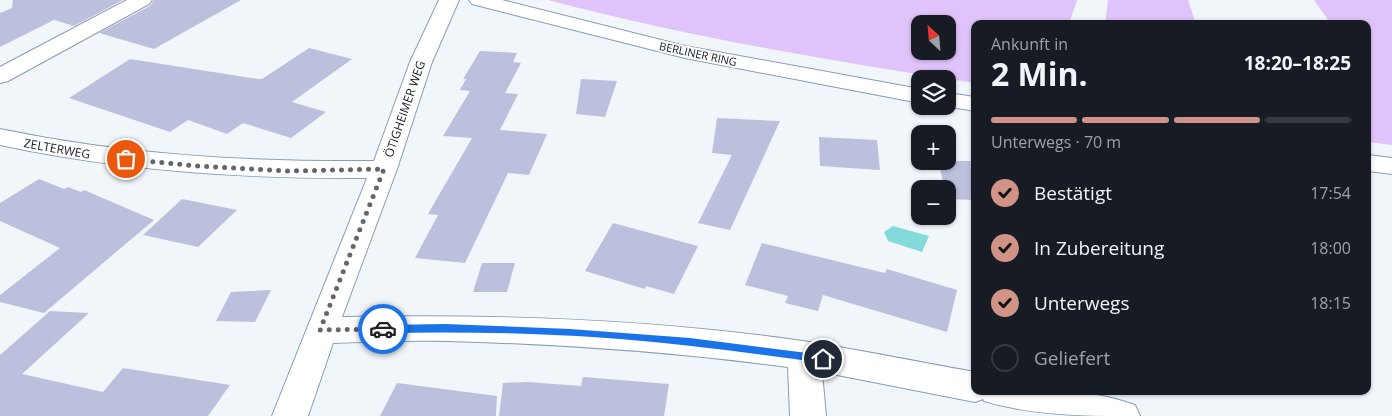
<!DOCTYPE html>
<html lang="de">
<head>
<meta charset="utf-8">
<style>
  body { margin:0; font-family:"Open Sans",sans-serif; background:#242831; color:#f1f3f6; height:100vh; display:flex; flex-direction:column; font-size:19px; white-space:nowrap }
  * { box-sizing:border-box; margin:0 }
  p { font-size:16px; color:#9ea1a6 }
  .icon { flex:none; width:28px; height:28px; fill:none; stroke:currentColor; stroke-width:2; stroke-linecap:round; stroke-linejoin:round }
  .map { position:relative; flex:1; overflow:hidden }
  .side { position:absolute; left:971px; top:20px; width:400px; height:375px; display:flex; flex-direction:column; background:#171b24; border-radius:10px; box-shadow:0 1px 4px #0004 }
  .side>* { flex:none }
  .needle { width:32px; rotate:334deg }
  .controls { position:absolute; left:911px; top:15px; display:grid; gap:10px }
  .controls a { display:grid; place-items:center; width:45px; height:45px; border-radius:10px; background:#171b24; box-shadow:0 1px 4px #0004; font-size:25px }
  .pin { position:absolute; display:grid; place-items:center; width:42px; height:42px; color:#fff; margin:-21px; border:2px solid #fff; border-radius:50%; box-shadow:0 1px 5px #0007 }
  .courier { position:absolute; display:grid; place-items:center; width:50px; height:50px; margin:-25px; border:4px solid #1a73e8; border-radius:50%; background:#fff; color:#222; box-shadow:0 1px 6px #0007 }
  .summary em { font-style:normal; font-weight:700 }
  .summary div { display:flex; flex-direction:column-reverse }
  .summary { display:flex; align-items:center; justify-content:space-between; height:85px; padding:0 20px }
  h1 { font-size:32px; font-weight:700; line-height:38px }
  .bar { display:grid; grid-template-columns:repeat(4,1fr); gap:8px 5px; align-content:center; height:60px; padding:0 20px }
  .bar i { height:6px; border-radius:4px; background:#363941 }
  .bar .active { background:#d29387 }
  .bar p { grid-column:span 4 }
  ol { padding:0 20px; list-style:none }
  li { display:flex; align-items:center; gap:15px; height:55px }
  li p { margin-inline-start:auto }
  li .icon { padding:5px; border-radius:50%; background:#d29387; color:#111; stroke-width:4 }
  li:last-child { color:#9ea1a6 }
  li i { width:28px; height:28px; border:2px solid #363941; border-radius:50% }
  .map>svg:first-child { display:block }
  .green { fill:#e0c3fa; fill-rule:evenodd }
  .water { fill:#84dadb }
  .building { fill:#bdc0dd }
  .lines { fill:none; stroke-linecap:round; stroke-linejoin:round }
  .minor-casing { stroke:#889cb3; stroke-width:2 }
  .minor { fill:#fff; fill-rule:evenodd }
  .route { fill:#1a73e8 }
  .done { stroke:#61676f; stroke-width:5; stroke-dasharray:0 9 }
  .labels { text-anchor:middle; stroke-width:4; stroke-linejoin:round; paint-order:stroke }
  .far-street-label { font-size:11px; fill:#131a23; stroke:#fff }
  .street-label { font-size:12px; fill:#131a23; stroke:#fff }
</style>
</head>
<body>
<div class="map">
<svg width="1392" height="416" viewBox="0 0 1392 416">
  <rect width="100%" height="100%" fill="#f1f6fb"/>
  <path class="green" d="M548 0H1077L1069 24H975V83C832 61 688 37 548 0ZM920 24H948V51H920Z
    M1108 0H1188L1196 24H1105Z
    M1314 0H1392V145L1368 142V24H1331Z"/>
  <path class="water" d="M893 226 929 236 922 252 888 241 884 232Z"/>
  <path class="building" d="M13 0H123L74 26 54 20 0 47V13L12 8Z
    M154 0H241L154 49 99 33 150 6Z
    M309 48 352 59 292 102 326 112 291 138 243 123 227 134 188 120 170 132 69 98 130 59 258 79H262Z
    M480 51 517 53 513 62 521 63 505 93 518 94 500 130 547 134 529 175 508 173 465 263 415 258 438 215 428 214 472 138 443 136 470 91 460 90 466 79H463Z
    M581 79 617 81 605 117 576 114Z
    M717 118 780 121 730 230 698 223 732 155 712 153Z
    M819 137 877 140 880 170 820 166Z
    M938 161H975V200L948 199V189H945Z
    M39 179 64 189 68 187 81 192 84 190 154 220 44 313 0 302V295L60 248 0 221V203Z
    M182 199 237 210 198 247 143 235Z
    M613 223 698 246 674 294 646 286 645 289 585 271Z
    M762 243 885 273 887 269 957 290 947 332 823 295 818 311 785 303 788 296 745 285Z
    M482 263H515L507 292H473Z
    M271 290 255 322 216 321 231 292Z
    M50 311 89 313 22 374 103 392 123 368 230 385 208 416H0V355Z
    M583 377 669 384 664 416H499L503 383 528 382 581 386Z
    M397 383 497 396 496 416H380Z"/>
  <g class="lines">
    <defs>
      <path id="minor" d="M127 0H152L149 4 8 81 0 83V67Z
        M439 0H459L432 62 397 169 342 317C496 314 651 319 803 341 861 350 918 362 975 372V391C1028 391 1084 386 1135 405L1140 416C1087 416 1034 416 984 401L983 399 975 402 822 372 826 416H790L788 367C674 352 561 344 447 341 409 340 371 342 333 343L308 416H272L367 178C243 179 121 171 0 145V129C124 155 247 162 374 161L410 62Z
        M469 0H502L685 46 920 89V103L685 58 472 4Z
        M948 93 975 97V111L945 106H948Z
        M1368 155 1392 158V174L1368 171Z"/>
    </defs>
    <use href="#minor" class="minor-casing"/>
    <use href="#minor" class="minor"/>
  </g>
  <path class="route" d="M445 324 570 329 690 338 823 355 828 359 823 363C779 357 735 351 691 346 589 334 485 331 383 333L378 329 383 325Z"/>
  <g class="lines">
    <path class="done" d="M126 159 196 166 289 171 384 169 320 330 383 329"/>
  </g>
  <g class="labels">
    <g class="far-street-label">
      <text transform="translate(698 54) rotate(12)" y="4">BERLINER RING</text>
    </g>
    <g class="street-label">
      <text transform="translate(405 109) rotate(-71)" y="4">ÖTIGHEIMER WEG</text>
      <text transform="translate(57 149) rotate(10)" y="4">ZELTERWEG</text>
    </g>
  </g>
</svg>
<div class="controls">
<a><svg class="needle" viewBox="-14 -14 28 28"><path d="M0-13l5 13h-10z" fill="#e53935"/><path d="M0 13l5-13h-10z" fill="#9ea1a6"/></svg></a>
<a><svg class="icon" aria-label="layers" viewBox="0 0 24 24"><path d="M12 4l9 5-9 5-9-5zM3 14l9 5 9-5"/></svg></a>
<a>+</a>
<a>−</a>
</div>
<div class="pin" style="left:126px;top:159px;background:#ea580c"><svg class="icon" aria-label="bag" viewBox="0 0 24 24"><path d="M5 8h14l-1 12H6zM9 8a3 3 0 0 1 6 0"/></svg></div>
<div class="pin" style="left:823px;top:359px;background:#1f2937"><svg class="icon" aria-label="home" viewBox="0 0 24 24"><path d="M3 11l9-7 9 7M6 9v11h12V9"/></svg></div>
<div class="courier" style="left:383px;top:329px"><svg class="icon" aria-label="car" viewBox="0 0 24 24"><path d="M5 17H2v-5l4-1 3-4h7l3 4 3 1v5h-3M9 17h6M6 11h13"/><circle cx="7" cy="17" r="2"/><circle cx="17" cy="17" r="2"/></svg></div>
<section class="side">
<div class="summary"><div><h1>2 Min.</h1><p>Ankunft in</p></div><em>18:20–18:25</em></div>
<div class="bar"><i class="active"></i><i class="active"></i><i class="active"></i><i></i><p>Unterwegs · 70 m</p></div>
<ol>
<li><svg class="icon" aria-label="check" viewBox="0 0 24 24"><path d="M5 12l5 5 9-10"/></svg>Bestätigt<p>17:54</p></li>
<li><svg class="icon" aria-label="check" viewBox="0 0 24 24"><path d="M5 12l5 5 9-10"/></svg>In Zubereitung<p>18:00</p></li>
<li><svg class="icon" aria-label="check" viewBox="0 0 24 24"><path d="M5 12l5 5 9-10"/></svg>Unterwegs<p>18:15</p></li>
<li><i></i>Geliefert</li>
</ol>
</section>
</div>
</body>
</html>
